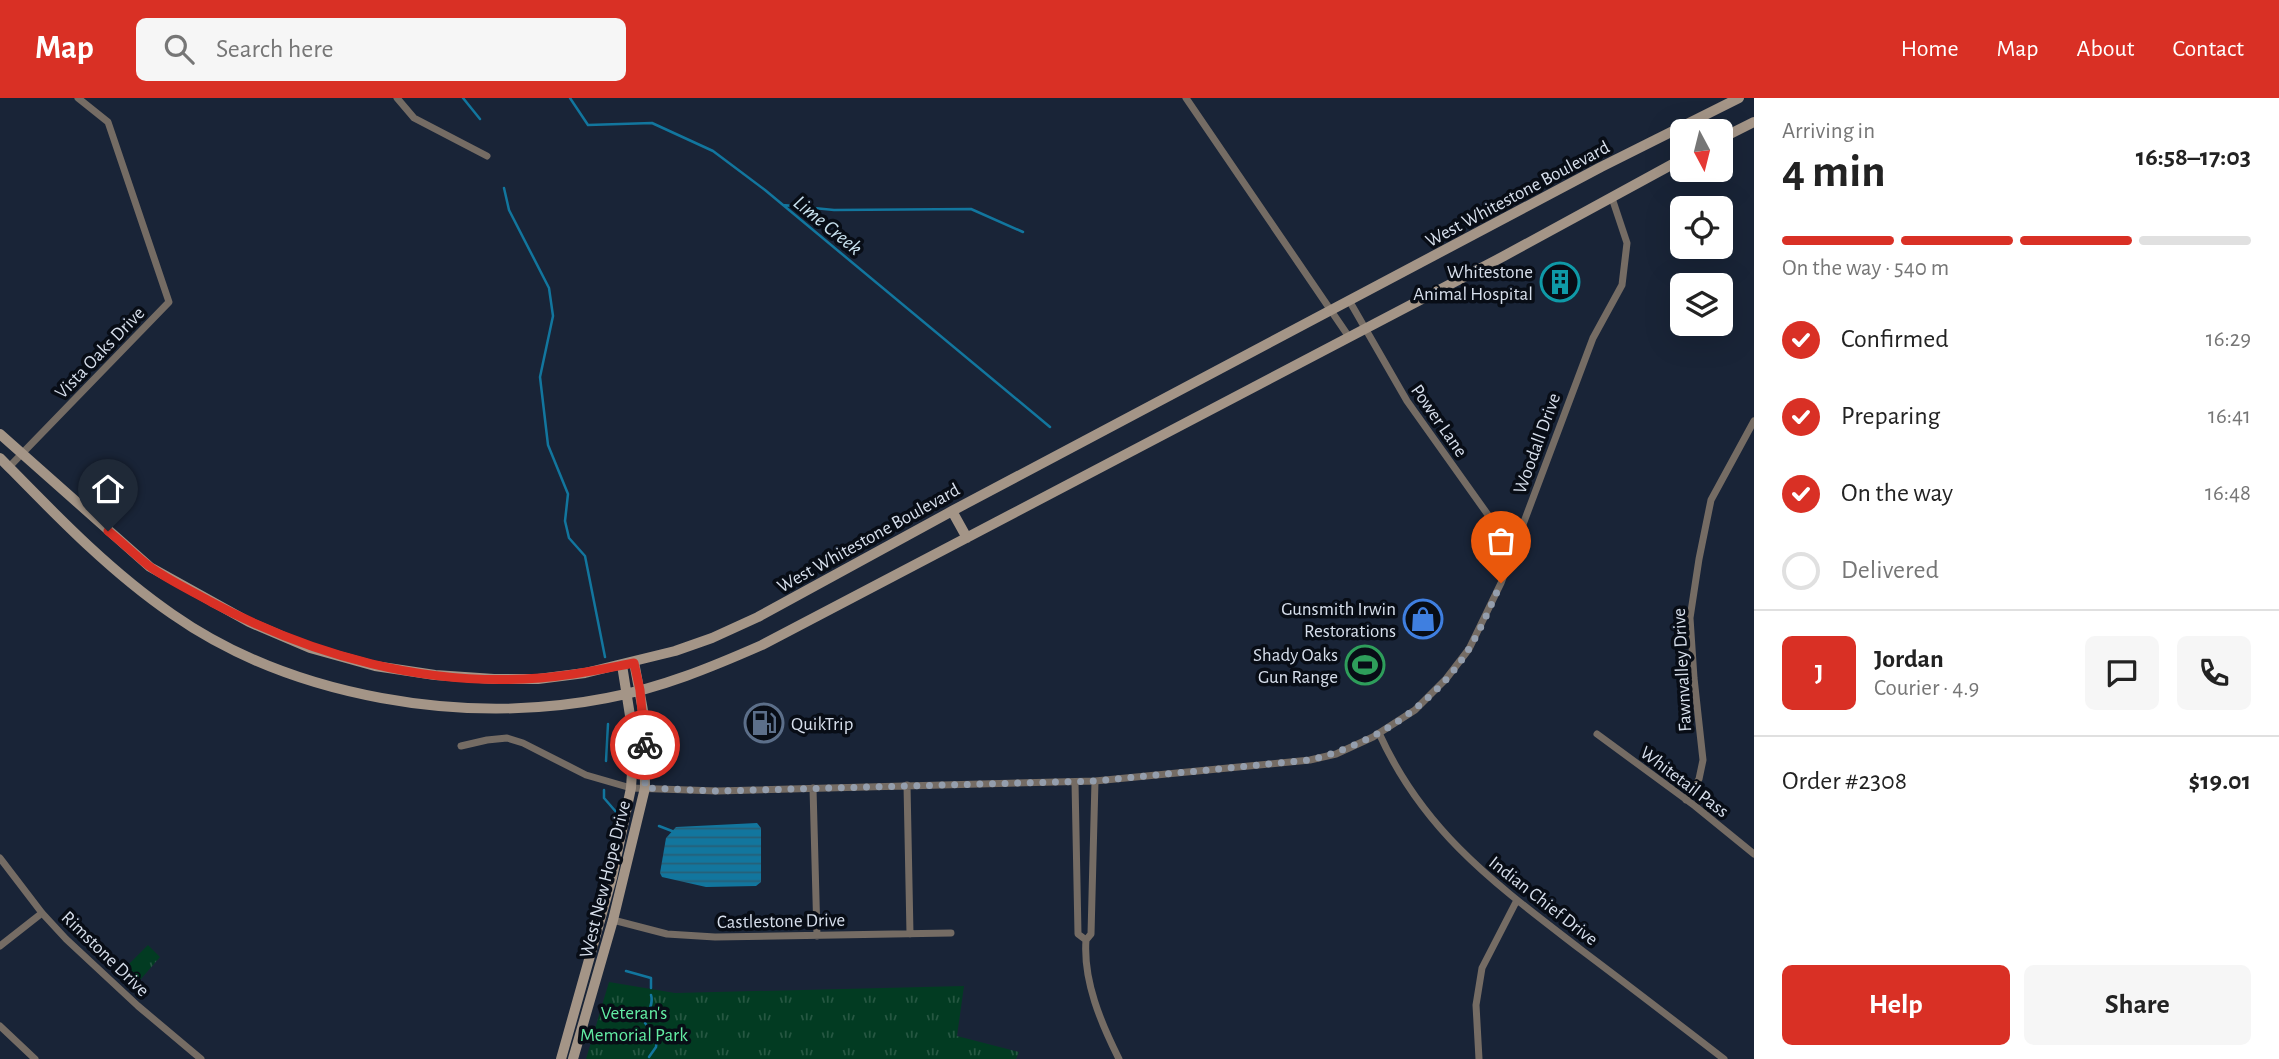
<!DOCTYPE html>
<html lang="en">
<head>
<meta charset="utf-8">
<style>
  body { margin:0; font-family:"Alegreya Sans",sans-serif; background:#f6f6f6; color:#222; height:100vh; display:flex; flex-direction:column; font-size:26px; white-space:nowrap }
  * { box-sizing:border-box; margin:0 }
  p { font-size:23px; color:#767676 }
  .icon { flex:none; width:38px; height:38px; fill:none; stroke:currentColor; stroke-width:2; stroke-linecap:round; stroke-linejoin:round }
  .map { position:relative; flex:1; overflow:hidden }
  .side { display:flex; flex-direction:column; background:#fff; width:525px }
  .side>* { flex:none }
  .needle { width:46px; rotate:173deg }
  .tools { position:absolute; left:1670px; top:21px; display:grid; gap:14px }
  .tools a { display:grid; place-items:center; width:63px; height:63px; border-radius:10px; background:#fff; box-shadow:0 7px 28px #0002; font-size:35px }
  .pin { position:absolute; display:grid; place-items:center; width:60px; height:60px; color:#fff; margin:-72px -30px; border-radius:50% 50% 50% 0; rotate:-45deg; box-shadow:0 0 7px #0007 }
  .pin .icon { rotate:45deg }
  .courier { position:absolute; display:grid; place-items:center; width:70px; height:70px; margin:-35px; border:5px solid #d93025; border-radius:50%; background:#fff; color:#222; box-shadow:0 2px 9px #0007 }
  .headline em { font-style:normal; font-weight:700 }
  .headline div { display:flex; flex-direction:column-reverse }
  .headline { display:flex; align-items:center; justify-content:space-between; height:119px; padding:0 28px }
  h1 { font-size:46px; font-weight:700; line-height:52px }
  .bar { display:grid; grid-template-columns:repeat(4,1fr); gap:10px 7px; align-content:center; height:84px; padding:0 28px }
  .bar i { height:9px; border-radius:5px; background:#e0e0e0 }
  .bar .selected { background:#d93025 }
  .bar p { grid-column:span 4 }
  .line { display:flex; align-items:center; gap:18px; padding:0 28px; border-top:2px solid #e0e0e0 }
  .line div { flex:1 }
  .round { display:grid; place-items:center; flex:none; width:74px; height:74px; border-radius:10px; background:#f6f6f6 }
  ol { padding:0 28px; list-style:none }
  li { display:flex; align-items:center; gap:21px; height:77px }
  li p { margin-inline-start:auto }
  li .icon { padding:7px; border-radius:50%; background:#d93025; color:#fff; stroke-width:4 }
  li:last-child { color:#767676 }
  li i { width:38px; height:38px; border:4px solid #e0e0e0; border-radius:50% }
  .primary-button { display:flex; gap:14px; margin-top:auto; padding:14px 28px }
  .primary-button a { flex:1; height:80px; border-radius:10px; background:#d93025; color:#fff; font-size:28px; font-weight:700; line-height:80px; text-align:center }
  .primary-button a+a { background:#f6f6f6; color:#222 }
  header { display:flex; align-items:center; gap:42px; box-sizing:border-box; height:98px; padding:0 35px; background:#d93025; color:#fff }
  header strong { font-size:33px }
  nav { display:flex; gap:38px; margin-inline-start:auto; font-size:24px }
  .search { width:490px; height:63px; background:#f6f6f6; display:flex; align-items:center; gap:18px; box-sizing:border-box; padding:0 24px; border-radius:10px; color:#767676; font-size:26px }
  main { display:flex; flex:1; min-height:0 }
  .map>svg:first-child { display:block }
  .park { fill:url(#park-tufts) }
  .water { fill:url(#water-rules) }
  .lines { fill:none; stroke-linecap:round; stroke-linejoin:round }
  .stream { stroke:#12769e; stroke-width:2.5 }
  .street { stroke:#756c64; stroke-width:7 }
  .secondary { stroke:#a49587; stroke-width:10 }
  .done { stroke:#949ead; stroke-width:7; stroke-dasharray:0 12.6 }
  .route { stroke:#d93025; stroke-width:9 }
  .labels { text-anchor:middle; stroke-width:7; stroke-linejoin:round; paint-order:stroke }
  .street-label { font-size:19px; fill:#d7dfec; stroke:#080d16 }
  .poi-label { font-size:19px; fill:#d7dfec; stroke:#080d16; text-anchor:end }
  .park-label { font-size:19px; fill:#62eda4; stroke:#080d16 }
  .water-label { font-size:21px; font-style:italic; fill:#cae3f0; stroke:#080d16 }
</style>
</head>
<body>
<header>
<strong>Map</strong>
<div class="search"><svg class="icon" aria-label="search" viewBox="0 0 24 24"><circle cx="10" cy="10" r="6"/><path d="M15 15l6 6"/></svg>Search here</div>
<nav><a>Home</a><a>Map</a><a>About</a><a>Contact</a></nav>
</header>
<main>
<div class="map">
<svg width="1754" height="961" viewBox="0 0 1754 961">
  <defs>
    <pattern id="park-tufts" width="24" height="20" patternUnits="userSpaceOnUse" patternTransform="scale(1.75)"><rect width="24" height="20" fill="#023b22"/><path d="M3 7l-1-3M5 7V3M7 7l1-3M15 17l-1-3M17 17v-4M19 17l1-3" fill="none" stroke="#265742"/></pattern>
    <pattern id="water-rules" width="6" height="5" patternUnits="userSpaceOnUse" patternTransform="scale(1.75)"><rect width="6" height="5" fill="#12769e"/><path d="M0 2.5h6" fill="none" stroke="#275f77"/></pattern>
  </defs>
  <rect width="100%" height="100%" fill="#192437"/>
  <path class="park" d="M148 847 160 859 134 889 120 875Z
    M609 884 675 895 964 888 957 938 1019 954 1016 961H586Z"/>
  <path class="water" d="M757 725 761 730V784L756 788 706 789 662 779 660 775 666 740 676 729Z"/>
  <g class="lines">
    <path class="stream" d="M463 0 480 21
      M570 0 588 27 652 25 713 53 765 92 1050 329
      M504 90 509 112 549 190 553 218 540 279 548 347 568 396 565 423 569 440 585 458 605 559
      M783 107 834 112 971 111 1023 134
      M606 663 608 626
      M604 692V700L617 715
      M659 728 672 733
      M626 873 651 880V890
      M649 959 656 949 657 940 645 925C647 916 654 906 651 897"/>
    <path class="street" d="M397 0 414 20 487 58
      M1186 0 1349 239
      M1350 204 1407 303 1513 452
      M9 369 169 204 108 24 78 0
      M1379 635C1424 735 1497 787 1580 851 1628 887 1676 924 1724 961
      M1597 636 1695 708 1754 756
      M461 648 487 642 507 640 523 645 586 677 631 690 717 693 1095 683 1310 662 1336 656 1373 639 1415 612 1446 581 1469 551 1501 485 1593 240 1622 187 1627 145 1612 100
      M1095 683 1091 836 1086 842C1083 883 1101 925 1119 961
      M1075 684 1078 836 1086 842
      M907 687 910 836
      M813 690 817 838
      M1686 702 1699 681 1703 662 1694 580 1690 520 1699 461 1711 402 1754 323
      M0 760 42 815 66 841 138 908 201 961
      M613 822 667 836 715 839 951 835
      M0 848 42 815
      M0 928 35 961
      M1479 961 1476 907 1482 870 1517 802"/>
    <path class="secondary" d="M1720 41 1754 24
      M0 336 150 469 249 524 310 550 375 568 435 577 494 581H538L585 575 675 553 712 540 758 519 952 413 1601 69 1739 0
      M0 360C54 415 108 472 172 516 292 600 465 628 607 600 661 590 712 569 762 547L1504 158 1682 61
      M952 413 967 440
      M561 961 612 780 631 690 634 643 622 567
      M573 961 613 822 645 690 644 618 634 564"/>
  </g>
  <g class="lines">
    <path class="done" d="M645 647V690L717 693 1095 683 1310 662C1374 646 1435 607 1470 549 1482 529 1491 507 1501 485"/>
    <path class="route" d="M108 433C122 444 135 457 149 468 168 482 192 493 213 505 313 558 426 589 540 580 572 578 603 571 634 565L640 592 645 647"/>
  </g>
  <defs>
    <symbol id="building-ring" viewBox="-11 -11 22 22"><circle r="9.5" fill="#080d16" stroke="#0f9aa8" stroke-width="1.5"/><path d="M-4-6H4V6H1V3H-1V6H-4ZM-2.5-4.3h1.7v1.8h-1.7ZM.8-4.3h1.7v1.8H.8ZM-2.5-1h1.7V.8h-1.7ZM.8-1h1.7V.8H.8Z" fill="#0f9aa8"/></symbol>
    <symbol id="shop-ring" viewBox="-11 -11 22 22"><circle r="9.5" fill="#080d16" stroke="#3f7fe0" stroke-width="1.5"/><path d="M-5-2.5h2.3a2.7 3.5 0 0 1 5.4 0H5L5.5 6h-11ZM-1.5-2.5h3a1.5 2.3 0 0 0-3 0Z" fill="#3f7fe0"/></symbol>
    <symbol id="stadium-ring" viewBox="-11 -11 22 22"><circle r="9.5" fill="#080d16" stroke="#2e9e5b" stroke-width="1.5"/><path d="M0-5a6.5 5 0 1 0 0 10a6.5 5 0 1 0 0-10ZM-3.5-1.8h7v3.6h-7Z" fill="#2e9e5b"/></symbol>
    <symbol id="fuel-ring" viewBox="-11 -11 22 22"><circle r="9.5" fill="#080d16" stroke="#5c6f8a" stroke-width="1.5"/><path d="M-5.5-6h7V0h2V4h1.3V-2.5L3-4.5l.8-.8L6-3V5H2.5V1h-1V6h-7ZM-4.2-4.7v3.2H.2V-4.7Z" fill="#5c6f8a"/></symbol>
  </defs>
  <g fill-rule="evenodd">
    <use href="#building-ring" x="1538" y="162" width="44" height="44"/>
    <use href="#shop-ring" x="1401" y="499" width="44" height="44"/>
    <use href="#stadium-ring" x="1343" y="545" width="44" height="44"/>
    <use href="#fuel-ring" x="742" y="603" width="44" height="44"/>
  </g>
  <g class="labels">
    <g class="street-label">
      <text transform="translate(1517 95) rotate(-28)" y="7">West Whitestone Boulevard</text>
      <text transform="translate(99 254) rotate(-46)" y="7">Vista Oaks Drive</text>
      <text transform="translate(1440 322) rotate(55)" y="7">Power Lane</text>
      <text transform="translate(1536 345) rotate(-70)" y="7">Woodall Drive</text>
      <text transform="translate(868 439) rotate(-29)" y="7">West Whitestone Boulevard</text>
      <text transform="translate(1681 572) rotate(-93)" y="7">Fawnvalley Drive</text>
      <text transform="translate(1685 683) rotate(37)" y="7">Whitetail Pass</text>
      <text transform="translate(604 781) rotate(-76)" y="7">West New Hope Drive</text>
      <text transform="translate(1544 802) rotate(38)" y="7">Indian Chief Drive</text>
      <text transform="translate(781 822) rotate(-1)" y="7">Castlestone Drive</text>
      <text transform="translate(106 855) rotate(44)" y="7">Rimstone Drive</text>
    </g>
    <g class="poi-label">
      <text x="1533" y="180">Whitestone<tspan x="1533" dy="22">Animal Hospital</tspan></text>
      <text x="1396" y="517">Gunsmith Irwin<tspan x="1396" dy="22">Restorations</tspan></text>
      <text x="1338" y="563">Shady Oaks<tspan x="1338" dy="22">Gun Range</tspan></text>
      <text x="791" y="632" text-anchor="start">QuikTrip</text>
    </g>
    <g class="park-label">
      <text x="634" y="921">Veteran's<tspan x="634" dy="22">Memorial Park</tspan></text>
    </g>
    <g class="water-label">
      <text transform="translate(828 127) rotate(39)" y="7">Lime Creek</text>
    </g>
  </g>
</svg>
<div class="tools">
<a><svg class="needle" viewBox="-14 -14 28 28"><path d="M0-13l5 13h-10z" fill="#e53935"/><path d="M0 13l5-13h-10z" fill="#767676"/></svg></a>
<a><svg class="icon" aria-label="locate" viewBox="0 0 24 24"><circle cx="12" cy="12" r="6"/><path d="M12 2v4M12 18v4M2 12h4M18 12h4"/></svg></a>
<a><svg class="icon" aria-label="layers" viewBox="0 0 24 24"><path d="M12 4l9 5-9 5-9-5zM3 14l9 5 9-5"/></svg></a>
</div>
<div class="pin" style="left:1501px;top:485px;background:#ea580c"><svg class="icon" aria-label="bag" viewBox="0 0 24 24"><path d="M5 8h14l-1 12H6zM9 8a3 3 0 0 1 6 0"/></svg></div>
<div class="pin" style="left:108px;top:433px;background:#1f2937"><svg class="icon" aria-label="home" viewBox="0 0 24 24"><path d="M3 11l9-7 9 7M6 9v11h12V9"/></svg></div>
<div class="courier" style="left:645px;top:647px"><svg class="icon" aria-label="bike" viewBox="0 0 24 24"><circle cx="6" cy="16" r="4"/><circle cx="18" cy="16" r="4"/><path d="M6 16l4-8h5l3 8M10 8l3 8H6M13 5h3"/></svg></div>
</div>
<section class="side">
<div class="headline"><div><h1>4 min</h1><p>Arriving in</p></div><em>16:58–17:03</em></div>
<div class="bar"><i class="selected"></i><i class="selected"></i><i class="selected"></i><i></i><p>On the way · 540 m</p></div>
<ol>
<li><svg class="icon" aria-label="check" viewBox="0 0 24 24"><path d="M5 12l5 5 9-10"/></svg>Confirmed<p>16:29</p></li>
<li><svg class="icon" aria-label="check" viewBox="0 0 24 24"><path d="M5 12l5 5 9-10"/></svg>Preparing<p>16:41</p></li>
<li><svg class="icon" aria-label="check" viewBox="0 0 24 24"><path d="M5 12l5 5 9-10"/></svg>On the way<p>16:48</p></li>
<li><i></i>Delivered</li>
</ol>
<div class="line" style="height:126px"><b class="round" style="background:#d93025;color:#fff">J</b><div><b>Jordan</b><p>Courier · 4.9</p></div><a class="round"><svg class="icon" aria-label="chat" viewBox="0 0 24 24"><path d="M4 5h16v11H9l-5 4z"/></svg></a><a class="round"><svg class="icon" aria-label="phone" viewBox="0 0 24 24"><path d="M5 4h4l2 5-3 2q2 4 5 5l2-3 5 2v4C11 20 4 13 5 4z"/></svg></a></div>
<div class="line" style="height:91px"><div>Order #2308</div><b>$19.01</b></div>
<div class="primary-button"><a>Help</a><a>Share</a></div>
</section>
</main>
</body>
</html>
